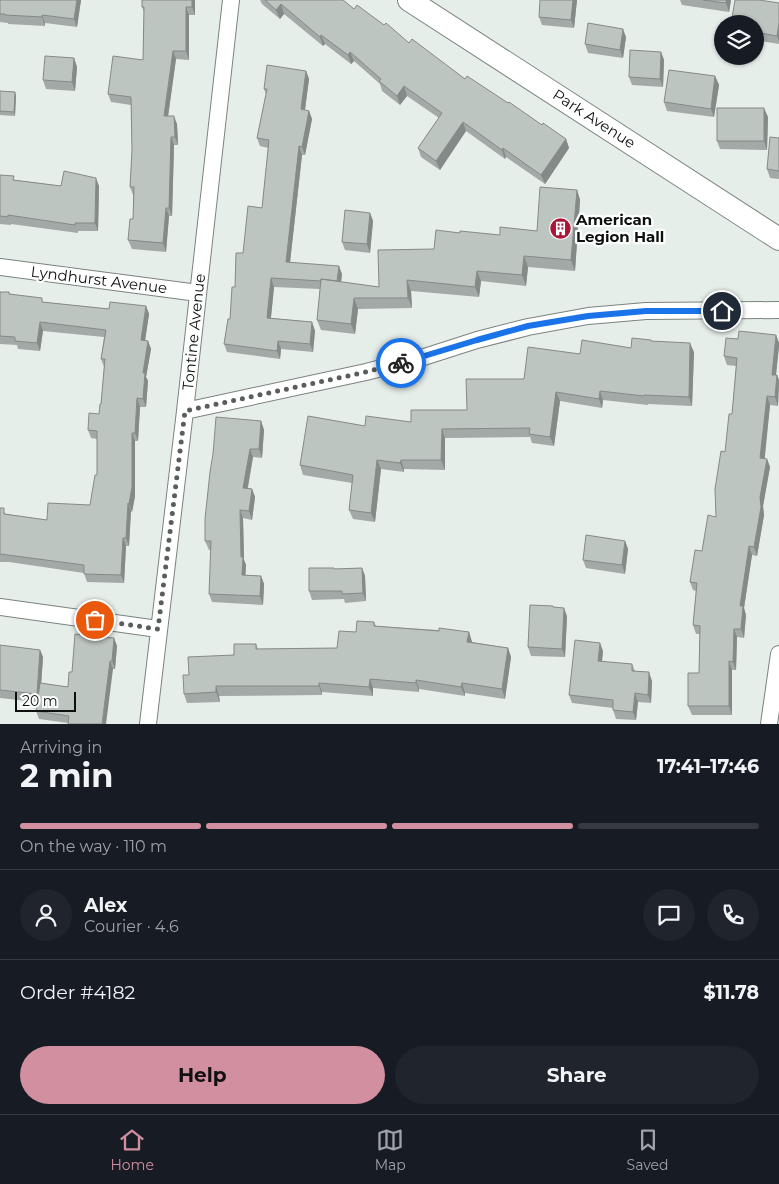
<!DOCTYPE html>
<html lang="en">
<head>
<meta charset="utf-8">
<style>
  body { margin:0; font-family:Montserrat,sans-serif; background:#20242c; color:#f1f3f6; height:100vh; display:flex; flex-direction:column; font-size:19px; white-space:nowrap }
  * { box-sizing:border-box; margin:0 }
  p { font-size:16px; color:#9ea1a6 }
  .icon { flex:none; width:28px; height:28px; fill:none; stroke:currentColor; stroke-width:2; stroke-linecap:round; stroke-linejoin:round }
  .map { position:relative; height:724px; overflow:hidden }
  .drawer { display:flex; flex-direction:column; background:#171b24; flex:1 }
  .drawer>* { flex:none }
  .fabs { position:absolute; left:714px; top:15px; display:grid; gap:10px }
  .fabs a { display:grid; place-items:center; width:50px; height:50px; border-radius:50%; background:#171b24; box-shadow:0 1px 4px #0004; font-size:25px }
  .scale { position:absolute; left:15px; bottom:12px; width:61px; box-sizing:border-box; padding-left:5px; border:2px solid #0d100f; border-top:0; font-size:14px; line-height:18px; white-space:nowrap; color:#0d100f; -webkit-text-stroke:4px #fff; paint-order:stroke }
  .pin { position:absolute; display:grid; place-items:center; width:42px; height:42px; color:#fff; margin:-21px; border:2px solid #fff; border-radius:50%; box-shadow:0 1px 5px #0007 }
  .courier { position:absolute; display:grid; place-items:center; width:50px; height:50px; margin:-25px; border:4px solid #1a73e8; border-radius:50%; background:#fff; color:#222; box-shadow:0 1px 6px #0007 }
  .headline em { font-style:normal; font-weight:700 }
  .headline div { display:flex; flex-direction:column-reverse }
  .headline { display:flex; align-items:center; justify-content:space-between; height:85px; padding:0 20px }
  h1 { font-size:32px; font-weight:700; line-height:38px }
  .bar { display:grid; grid-template-columns:repeat(4,1fr); gap:8px 5px; align-content:center; height:60px; padding:0 20px }
  .bar i { height:6px; border-radius:4px; background:#363941 }
  .bar .selected { background:#d28fa0 }
  .bar p { grid-column:span 4 }
  .line { display:flex; align-items:center; gap:12px; padding:0 20px; border-top:1px solid #363941 }
  .line div { flex:1 }
  .round { display:grid; place-items:center; flex:none; width:52px; height:52px; border-radius:26px; background:#20242c }
  .button { display:flex; gap:10px; margin-top:auto; padding:10px 20px }
  .button a { flex:1; height:58px; border-radius:30px; background:#d28fa0; color:#111; font-size:20px; font-weight:700; line-height:58px; text-align:center }
  .button a+a { background:#20242c; color:#f1f3f6 }
  .tab-bar { display:flex; justify-content:space-around; align-items:center; height:70px; border-top:1px solid #363941; background:#171b24; font-size:14px; color:#9ea1a6 }
  .tab-bar a { display:grid; justify-items:center; gap:2px }
  .tab-bar .selected { color:#d28fa0 }
  .map>svg:first-child { display:block }
  .lines { fill:none; stroke-linecap:round; stroke-linejoin:round }
  .street-casing { stroke:#7b837f; stroke-width:18 }
  .secondary-casing { stroke:#7b837f; stroke-width:24 }
  .street { stroke:#fff; stroke-width:16 }
  .secondary { stroke:#fff; stroke-width:22 }
  .wall { fill:#a3a9a6 }
  .shaded-wall { fill:#848a87 }
  .building { fill:#bdc5c1; stroke:#848a87 }
  .done { stroke:#595e5c; stroke-width:5; stroke-dasharray:0 9 }
  .route { stroke:#1a73e8; stroke-width:6 }
  .labels { text-anchor:middle; stroke-width:4.5; stroke-linejoin:round; paint-order:stroke }
  .street-label { font-size:15px; fill:#0d100f; stroke:#fff }
  .poi-label { font-size:15px; font-weight:bold; fill:#0d100f; stroke:#fff; text-anchor:start }
</style>
</head>
<body>
<div class="map">
<svg width="779" height="724" viewBox="0 0 779 724">
  <rect width="100%" height="100%" fill="#e6eeea"/>
  <g class="lines">
    <defs>
      <path id="street" d="M0 267 198 293
        M185 411 366 372 424 357 477 340 528 327 588 316 646 311 779 310
        M0 607 158 629
        M148 724 185 411 231 0
        M769 724 779 654"/>
      <path id="secondary" d="M409 0 779 239"/>
    </defs>
    <use href="#street" class="street-casing"/>
    <use href="#secondary" class="secondary-casing"/>
    <use href="#street" class="street"/>
    <use href="#secondary" class="secondary"/>
  </g>
  <path class="wall" d="M0 0H81L77 27 45 23V26L8 24V23L0 22Z
    M195 0V15H189V60L176 59 168 116 177 124 178 145H174L172 216H169L166 252 132 249 128 240 133 219V195L130 187 132 150 131 105 111 102 108 94 143 60 144 12 142 7Z
    M260 0H343L354 9 384 25 409 43 465 79 508 103 542 125 566 139 569 148 545 184 506 157 505 159 466 131 440 170 421 157 418 148 439 118 407 96 400 105 382 91 380 84 354 61 351 64 325 44 323 46 284 14 280 19 262 4Z
    M577 0 574 28 542 25 539 17Z
    M680 0H731L729 12 682 5Z
    M779 3V44L755 40V24Z
    M626 37 623 58 588 53 585 44Z
    M661 52 664 60 663 87 632 85 629 77Z
    M74 58 77 67 75 91 46 89 43 80Z
    M306 71 309 79 305 110 309 111 312 119 305 155H302L290 263 342 274 341 282 379 287 434 249 460 233 500 235 537 231 577 190 580 200 575 271 528 267 526 286 481 281 479 297 411 291 412 308 358 309 355 334 321 330 317 320 320 289 274 287 271 318 312 322 315 331 313 352 281 349 280 359 227 352 224 344 230 319 235 287 243 253 262 208 268 148 260 146 257 138 266 94 264 89Z
    M715 76 719 85 714 117 667 111 664 102Z
    M0 91 15 92 16 96 15 116 0 115Z
    M768 117 767 150 720 149 717 141Z
    M779 138V179L770 178 767 169Z
    M0 175 15 180 61 186H99L98 231H78V233L11 224V225L0 224Z
    M370 213 373 221 370 253 345 250 342 242Z
    M0 292H9L10 294 44 302 109 309 146 306 149 314 145 340 148 341 151 349 146 377 148 381 146 407H140L138 441H135V496L132 512 131 511 129 546H126L124 583 87 582 84 573 9 562H0V508L6 514 47 520 90 505 97 475V439L91 438 88 430 99 414 101 404 104 367 101 359 104 337 43 331 40 351 18 349 17 345 0 344Z
    M776 335 779 343 776 375H777L779 380 778 406 770 405 764 458 767 459 770 467 763 506 764 515 757 556 752 555 744 608 746 615 744 638 737 637 736 670H732V715H692L688 706 699 673 700 634H696L693 625 696 591 693 590 690 582 716 517 732 414 736 366 727 365 724 356 738 339Z
    M652 341 694 352 692 406 648 404V405L603 400 602 408 560 401 554 446 532 443 530 437 445 438V470L404 469V472L381 469 375 522 353 519 349 510 352 483 303 475 300 465 365 426 411 422 467 410 524 379 580 354 631 348Z
    M261 421 264 430 262 458 253 457 248 488 252 489 255 497 252 520 243 518 244 560 246 565 245 575 261 576 264 584 263 605 212 602 209 594 211 550H209L205 541Z
    M625 541 628 549 625 574 586 568 583 560Z
    M362 568 365 576 366 601 345 603 344 599 312 600 309 591 335 569Z
    M567 616 565 657 531 656 528 647Z
    M374 622 376 626 469 632 472 642 508 648 511 657 505 699 465 693V696L419 689V692L373 688V696L322 692V695L219 696 220 702 187 703 184 694 189 675 256 644 258 649 337 648 356 632Z
    M114 638 117 646 115 669H113L68 723 39 719 36 711 37 702 0 698V645L40 650 43 657 41 683 68 687 72 672Z
    M603 651 602 662 632 664 635 671 652 681 651 703 638 702 636 720 616 719 613 710V708L572 703 569 695Z"/>
  <path class="shaded-wall" d="M77 0H81L77 27 74 19Z
    M192 0H195V15L192 7Z
    M573 0H577L574 28 571 20Z
    M726 0H731L729 12 726 3Z
    M281 4 284 14 280 19 276 10Z
    M186 7 189 15V60L186 51Z
    M42 15 45 23V26L42 17Z
    M779 23V41L777 36Z
    M623 29 626 37 623 58 620 50Z
    M321 35 325 44 323 46 320 37Z
    M173 51 176 59 167 124 164 116Z
    M350 52 354 61 351 64 348 55Z
    M661 52 664 60 663 87 660 79Z
    M74 58 77 67 75 91 72 82Z
    M306 71 309 79 304 117 301 109Z
    M715 76 719 85 714 117 711 109Z
    M404 86 407 96 400 105 397 96Z
    M15 92 16 96 15 116 14 112Z
    M764 108 768 117 767 150 764 141Z
    M309 111 312 119 305 155 302 147Z
    M174 116 177 124 178 145 175 137Z
    M463 122 466 131 440 170 436 161Z
    M171 137 174 145 172 216 169 208Z
    M566 139 569 148 545 184 541 175Z
    M299 146 302 155 289 271 286 262Z
    M503 148 506 157 505 159 502 150Z
    M96 178 99 186 98 231 95 223Z
    M577 190 580 200 575 271 571 260Z
    M166 208 169 216 166 252 163 243Z
    M370 213 373 221 370 253 367 244Z
    M524 256 528 267 526 286 522 275Z
    M339 266 342 274 340 290 337 282Z
    M477 271 481 281 479 297 475 287Z
    M271 278 274 287 270 326 267 318Z
    M407 280 411 291 412 308 408 298Z
    M354 298 358 309 355 334 351 324Z
    M146 306 149 314 144 348 141 340Z
    M40 322 43 331 40 351 37 343Z
    M312 322 315 331 313 352 310 344Z
    M776 335 779 343V347L775 383 772 375Z
    M148 341 151 349 146 377 148 381 146 407 143 399V373Z
    M278 341 281 349 280 359 277 351Z
    M690 343 694 352 692 406 689 397Z
    M777 375 779 380 778 406 775 397Z
    M600 391 603 400 602 408 599 399Z
    M556 392 560 401 554 446 550 437Z
    M767 396 770 405 764 466 760 458Z
    M137 398 140 407 138 441 135 433Z
    M261 421 264 430 262 458 259 449Z
    M442 429 445 438V470L441 460Z
    M132 433 135 441V496L132 512 129 504Z
    M250 449 253 457 246 496 243 488Z
    M767 459 770 467 763 506 764 515 757 556 754 547 760 497Z
    M377 460 381 469 375 522 371 513Z
    M401 460 404 469V472L400 463Z
    M252 489 255 497 252 520 249 511Z
    M128 503 131 511 129 546 126 538Z
    M240 510 243 518 244 560 246 565 245 583 242 575 241 557Z
    M123 538 126 546 124 583 121 575Z
    M625 541 628 549 625 574 622 565Z
    M749 546 752 555 744 608 746 615 744 638 741 629 740 606Z
    M362 568 365 576 366 601 363 593Z
    M261 576 264 584 263 605 260 596Z
    M564 608 567 616 565 657 562 649Z
    M734 629 737 637 736 670 733 662Z
    M469 632 472 642 471 651 467 642Z
    M114 638 117 646 115 669 112 661Z
    M600 643 603 651 601 670 598 661Z
    M508 648 511 657 505 699 502 689Z
    M40 650 43 657 40 702 37 694Z
    M110 661 113 669 106 724H102Z
    M729 661 732 670V715L729 706Z
    M649 672 652 681 651 703 648 695Z
    M370 679 373 688V696L369 687Z
    M416 680 419 689V692L416 683Z
    M319 683 322 692V695L319 686Z
    M462 683 465 693V696L461 687Z
    M216 686 219 696 220 702 216 692Z
    M635 693 638 702 636 720 633 712Z"/>
  <path class="building" d="M0 0H77L74 19 42 15V17L5 15V14H0Z
    M142 0H192V7H186V51H173L164 116H174L175 137H171L169 208H166L163 243 128 240 130 219H133L134 187H130L132 150 131 97 108 94 113 56 143 60 144 7H142Z
    M265 0H343L354 9 357 5 384 25 386 23 409 43 412 39 465 79 467 76 508 103 509 102 542 125 543 123 566 139 541 175 503 148 502 150 463 122 436 161 418 148 442 113 404 86 397 96 379 81 381 79 350 52 348 55 321 35 320 37 281 4 276 10Z
    M540 0H573L571 20 539 17Z
    M703 0H726V3Z
    M735 0H759L779 3V23L777 36 755 32V24H731Z
    M588 23 623 29 620 50 585 44Z
    M630 50 661 52 660 79 629 77Z
    M45 56 74 58 72 82 43 80Z
    M267 65 306 71 301 109 309 111 302 147 299 146 286 262 339 266 337 281 321 279V281L271 278 267 318 312 322 310 344 278 341 277 351 224 344 228 319H230L232 287H235L236 253H243L248 206 262 208 269 140 257 138 267 89H264Z
    M669 70 715 76 711 109 664 102Z
    M0 91 15 92 14 112 0 111Z
    M717 108H764V141H717Z
    M770 137 779 138V171L767 169Z
    M64 171 96 178 95 223H75V225L8 215V217L0 216V175L14 176 13 180 61 186Z
    M540 187 577 190 571 260 524 256 522 275 477 271 475 287 407 280 408 298H354L351 324 317 320 321 279 379 287 378 250 434 249 436 230 460 233V231L500 235V227L537 231Z
    M345 210 370 213 367 244 342 242Z
    M0 292H9V294L42 298V302L109 309 110 302 146 306 141 340 148 341 143 373H145L143 399 137 398 135 433H132V487L129 504 128 503 126 538H123L121 575 84 574V565L0 554V508H4V514L47 520 48 503 90 505 95 475H97V431L88 430 89 413 99 414 100 404H101L105 359H101L106 330 40 322 37 343 15 341V337L0 336Z
    M739 331 776 335 772 375H777L775 397 767 396 760 458 767 459 760 497 761 507 754 547 749 546 740 606H743L741 629H734L733 662 729 661V706H688V673H699L700 626 693 625 697 583 690 582 695 550 702 551 708 515 716 517 715 489 721 451 725 452 729 414H732L737 358 724 356 726 338 738 339Z
    M632 338 651 340V341L690 343 689 397 644 395V396L600 391 599 399 556 392 550 437 529 434 530 428 442 429 441 460H401L400 463 377 460 371 513 349 510 353 475 300 465 308 416 365 426 366 416 411 422V410H467L466 379H524L528 347 580 354 582 340 631 348Z
    M216 417 261 421 259 449H250L243 488 252 489 249 511 240 510 241 557H243L242 575 261 576 260 596 209 594 211 541H205V519L210 472 213 454Z
    M586 535 625 541 622 565 583 560Z
    M309 568H334V569L362 568 363 593 342 594V591H309Z
    M530 605 553 606V607L564 608 562 649 528 647Z
    M357 621 374 622V626L439 631V628L469 632 467 642 508 648 502 689 462 683 461 687 416 680V683L370 679 369 687 319 683V686H216V692L184 694 183 675H189L188 657 234 655V644H256V649L337 648 339 631 356 632Z
    M75 634 114 638 112 661H110L102 724H68L69 716 36 711 40 683 68 687 69 672H72Z
    M575 640 600 643 598 661 632 664V671L649 672 648 695 635 693 633 712 613 710V700L569 695Z
    M0 645 40 650 37 694 0 690Z"/>
  <g class="lines">
    <path class="done" d="M95 620 158 629 185 411 366 372 401 363"/>
    <path class="route" d="M401 363 477 340 528 326 588 316 646 311H722"/>
  </g>
  <defs>
    <symbol id="building-disc" viewBox="-11 -11 22 22"><circle r="9.5" fill="#ab1537" stroke="#fff"/><path d="M-4-6H4V6H1V3H-1V6H-4ZM-2.5-4.3h1.7v1.8h-1.7ZM.8-4.3h1.7v1.8H.8ZM-2.5-1h1.7V.8h-1.7ZM.8-1h1.7V.8H.8Z" fill="#fff"/></symbol>
  </defs>
  <g fill-rule="evenodd">
    <use href="#building-disc" x="548" y="216" width="25" height="25"/>
  </g>
  <g class="labels">
    <g class="street-label">
      <text transform="translate(594 119) rotate(33)" y="5">Park Avenue</text>
      <text transform="translate(99 280) rotate(7)" y="5">Lyndhurst Avenue</text>
      <text transform="translate(194 332) rotate(-84)" y="5">Tontine Avenue</text>
    </g>
    <g class="poi-label">
      <text x="576" y="225">American<tspan x="576" dy="17">Legion Hall</tspan></text>
    </g>
  </g>
</svg>
<div class="fabs">
<a><svg class="icon" aria-label="layers" viewBox="0 0 24 24"><path d="M12 4l9 5-9 5-9-5zM3 14l9 5 9-5"/></svg></a>
</div>
<div class="scale">20 m</div>
<div class="pin" style="left:95px;top:620px;background:#ea580c"><svg class="icon" aria-label="bag" viewBox="0 0 24 24"><path d="M5 8h14l-1 12H6zM9 8a3 3 0 0 1 6 0"/></svg></div>
<div class="pin" style="left:722px;top:311px;background:#1f2937"><svg class="icon" aria-label="home" viewBox="0 0 24 24"><path d="M3 11l9-7 9 7M6 9v11h12V9"/></svg></div>
<div class="courier" style="left:401px;top:363px"><svg class="icon" aria-label="bike" viewBox="0 0 24 24"><circle cx="6" cy="16" r="4"/><circle cx="18" cy="16" r="4"/><path d="M6 16l4-8h5l3 8M10 8l3 8H6M13 5h3"/></svg></div>
</div>
<section class="drawer">
<div class="headline"><div><h1>2 min</h1><p>Arriving in</p></div><em>17:41–17:46</em></div>
<div class="bar"><i class="selected"></i><i class="selected"></i><i class="selected"></i><i></i><p>On the way · 110 m</p></div>
<div class="line" style="height:90px"><a class="round"><svg class="icon" aria-label="person" viewBox="0 0 24 24"><circle cx="12" cy="8" r="4"/><path d="M4 21q1-7 8-7t8 7"/></svg></a><div><b>Alex</b><p>Courier · 4.6</p></div><a class="round"><svg class="icon" aria-label="chat" viewBox="0 0 24 24"><path d="M4 5h16v11H9l-5 4z"/></svg></a><a class="round"><svg class="icon" aria-label="phone" viewBox="0 0 24 24"><path d="M5 4h4l2 5-3 2q2 4 5 5l2-3 5 2v4C11 20 4 13 5 4z"/></svg></a></div>
<div class="line" style="height:65px"><div>Order #4182</div><b>$11.78</b></div>
<div class="button"><a>Help</a><a>Share</a></div>
</section>
<nav class="tab-bar">
<a class="selected"><svg class="icon" aria-label="home" viewBox="0 0 24 24"><path d="M3 11l9-7 9 7M6 9v11h12V9"/></svg>Home</a>
<a><svg class="icon" aria-label="map" viewBox="0 0 24 24"><path d="M3 6l6-2 6 2 6-2v14l-6 2-6-2-6 2zM9 4v14M15 6v14"/></svg>Map</a>
<a><svg class="icon" aria-label="saved" viewBox="0 0 24 24"><path d="M7 4h10v16l-5-4-5 4z"/></svg>Saved</a>
</nav>
</body>
</html>
